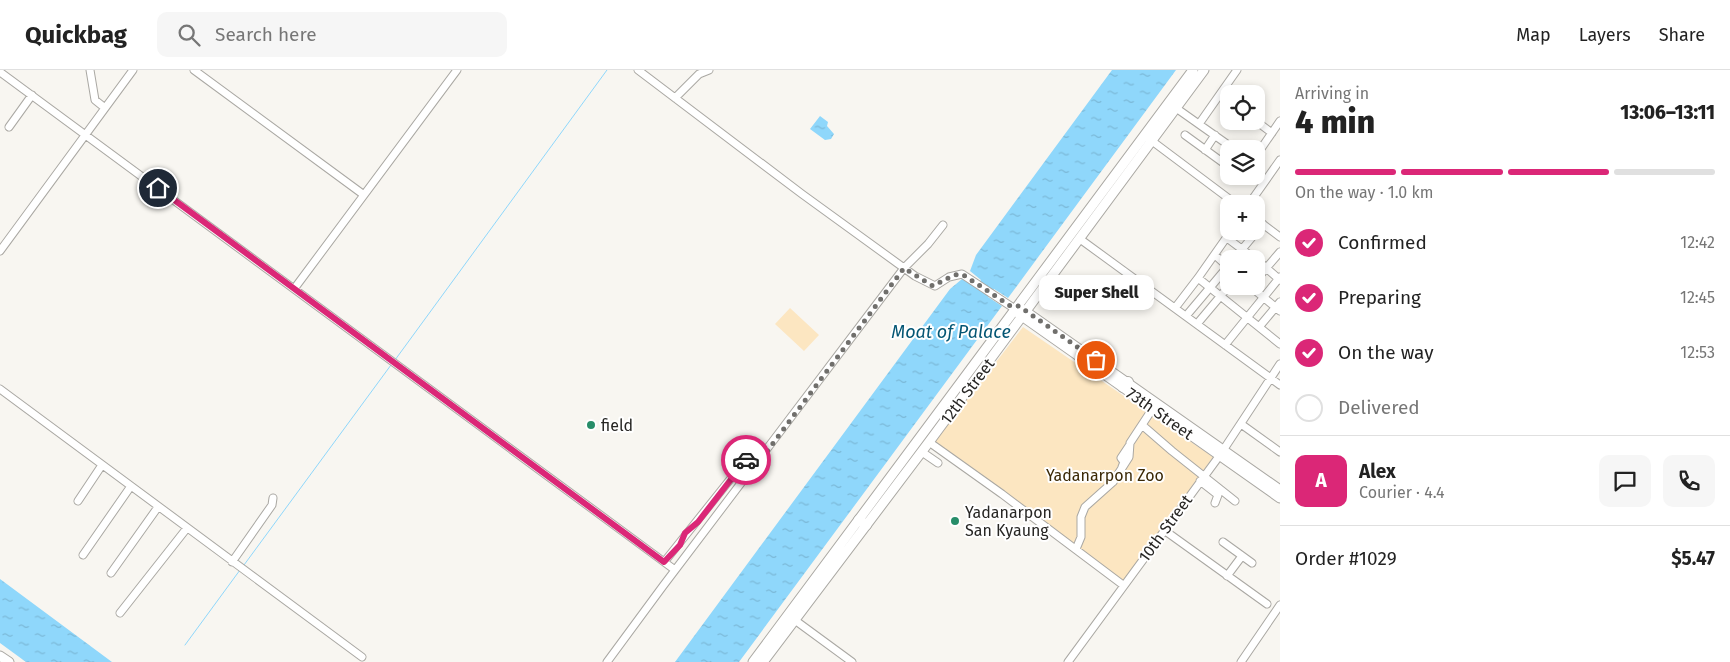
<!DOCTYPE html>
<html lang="en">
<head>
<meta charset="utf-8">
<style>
  body { margin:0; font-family:"Fira Sans",sans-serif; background:#f6f6f6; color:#222; height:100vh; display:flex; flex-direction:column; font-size:19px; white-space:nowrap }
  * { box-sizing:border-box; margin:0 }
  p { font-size:16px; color:#767676 }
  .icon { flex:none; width:28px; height:28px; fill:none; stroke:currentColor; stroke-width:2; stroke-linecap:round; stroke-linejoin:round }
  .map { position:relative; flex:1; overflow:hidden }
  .side { display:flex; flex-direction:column; background:#fff; width:450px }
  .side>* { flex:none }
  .buttons { position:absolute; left:1220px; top:15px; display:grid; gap:10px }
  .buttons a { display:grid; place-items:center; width:45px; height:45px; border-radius:10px; background:#fff; box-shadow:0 2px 8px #0003; font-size:25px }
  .pin { position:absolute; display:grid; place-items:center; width:42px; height:42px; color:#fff; margin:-21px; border:2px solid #fff; border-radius:50%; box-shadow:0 1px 5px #0007 }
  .courier { position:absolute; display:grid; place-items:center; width:50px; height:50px; margin:-25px; border:4px solid #db2777; border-radius:50%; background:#fff; color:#222; box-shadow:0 1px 6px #0007 }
  .bubble { position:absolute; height:35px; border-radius:10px; background:#fff; box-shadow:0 2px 8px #0003; font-size:16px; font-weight:800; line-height:35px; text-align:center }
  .head em { font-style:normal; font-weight:800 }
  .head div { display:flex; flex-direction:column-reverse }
  .head { display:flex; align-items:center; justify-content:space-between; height:85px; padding:0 15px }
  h1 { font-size:32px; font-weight:800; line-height:38px }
  .bar { display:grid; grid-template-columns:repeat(4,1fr); gap:8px 5px; align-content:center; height:60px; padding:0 15px }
  .bar i { height:6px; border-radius:4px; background:#e0e0e0 }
  .bar .active { background:#db2777 }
  .bar p { grid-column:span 4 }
  .line { display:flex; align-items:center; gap:12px; padding:0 15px; border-top:1px solid #e0e0e0 }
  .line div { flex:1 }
  .round { display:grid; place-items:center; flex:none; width:52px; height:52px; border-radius:10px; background:#f6f6f6 }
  ol { padding:0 15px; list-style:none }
  li { display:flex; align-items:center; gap:15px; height:55px }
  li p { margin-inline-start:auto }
  li .icon { padding:5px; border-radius:50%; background:#db2777; color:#fff; stroke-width:4 }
  li:last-child { color:#767676 }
  li i { width:28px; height:28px; border:2px solid #e0e0e0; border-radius:50% }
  header { display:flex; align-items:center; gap:30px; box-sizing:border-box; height:70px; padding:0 25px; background:#fff; border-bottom:1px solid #e0e0e0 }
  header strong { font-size:24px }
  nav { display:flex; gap:28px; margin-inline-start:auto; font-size:18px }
  .search { width:350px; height:45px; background:#f6f6f6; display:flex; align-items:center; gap:12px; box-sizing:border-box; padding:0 18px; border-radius:10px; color:#767676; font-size:19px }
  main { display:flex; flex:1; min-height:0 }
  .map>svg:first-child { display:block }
  .park { fill:#fce6c1 }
  .water { fill:url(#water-ripples) }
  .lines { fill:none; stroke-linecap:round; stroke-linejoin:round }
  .stream { stroke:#8fd7fb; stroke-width:1 }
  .minor-casing { stroke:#aaa8a3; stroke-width:9 }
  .major-casing { stroke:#aaa8a3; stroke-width:11 }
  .highway-casing { stroke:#aaa8a3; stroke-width:12 }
  .minor { stroke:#fff; stroke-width:7 }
  .major { stroke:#fff; stroke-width:9 }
  .highway { stroke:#fff; stroke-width:10 }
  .done { stroke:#706f6c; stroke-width:5; stroke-dasharray:0 9 }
  .route { stroke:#db2777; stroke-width:6 }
  .poi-dot { fill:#278d69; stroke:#fff; stroke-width:2 }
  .labels { text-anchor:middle; stroke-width:4; stroke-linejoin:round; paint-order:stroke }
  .street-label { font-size:16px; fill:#272624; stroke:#fff }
  .poi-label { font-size:16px; fill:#272624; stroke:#fff; text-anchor:start }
  .park-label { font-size:16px; fill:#3b2906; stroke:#fff }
  .water-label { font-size:18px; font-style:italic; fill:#045674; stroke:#fff }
</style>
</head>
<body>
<header>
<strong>Quickbag</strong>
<div class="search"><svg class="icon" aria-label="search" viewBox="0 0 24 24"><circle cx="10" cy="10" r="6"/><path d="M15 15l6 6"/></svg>Search here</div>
<nav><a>Map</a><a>Layers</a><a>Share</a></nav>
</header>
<main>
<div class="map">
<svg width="1280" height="592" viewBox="0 0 1280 592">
  <defs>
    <pattern id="water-ripples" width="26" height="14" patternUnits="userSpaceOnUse" patternTransform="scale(1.25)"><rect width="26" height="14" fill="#8fd7fb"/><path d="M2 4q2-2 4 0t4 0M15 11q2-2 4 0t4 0" fill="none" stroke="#7bb8d7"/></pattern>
  </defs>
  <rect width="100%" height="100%" fill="#f8f6f1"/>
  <path class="park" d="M790 238 819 265 804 281 775 254Z
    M1023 257 1213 387 1123 513 934 373Z"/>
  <path class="water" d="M1112 0H1176L1008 228 994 219 988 227 1002 236 739 592H675L950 219 962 209 976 217 981 210 970 201 976 185Z
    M820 46 828 52 827 56 834 64 831 69 825 70 810 59Z
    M0 509 112 592H26L0 573Z"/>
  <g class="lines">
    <path class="stream" d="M395 290 607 0
      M244 495 391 295
      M185 575 240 500"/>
    <defs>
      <path id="minor" d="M90 0 95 30 105 38
        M194 0 364 125
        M638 0 802 124 915 206 935 216 949 207 962 204 1012 237 1014 242
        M0 2 675 500
        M675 28 699 4 709 0
        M1176 38 1234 79
        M1256 51 1272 63
        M1199 54 1237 0
        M9 57 32 25
        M1185 65 1229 97
        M1148 68 1236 134
        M1205 80 1215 65
        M1256 86 1280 51
        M1249 134 1280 90
        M1256 149 1280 167
        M1227 168 1255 189
        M1080 169 1280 315
        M0 181 133 0
        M1215 185 1229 198
        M1234 189 1263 154
        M1256 189 1280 210
        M1198 208 1280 274
        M1256 210 1280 182
        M1250 216 1280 241
        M294 219 457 0
        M1175 238 1198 208 1231 161
        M1186 246 1229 195
        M1197 254 1229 216
        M1259 257 1280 232
        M1225 275 1280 207
        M0 319 362 587
        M1241 354 1280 382
        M1142 355 1172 381 1235 431
        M929 372 1002 424 1123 515
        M922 382 938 393
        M1122 397 1124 392 1121 388 1129 376
        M1200 411 1218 425 1215 433
        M78 431 102 395
        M1164 460 1267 534
        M1223 472 1252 493
        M1076 479 1081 467V447L1085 437 1113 412 1129 387 1130 373 1155 335
        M83 485 131 416
        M665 491 748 387 762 388
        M232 492 272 435 273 428
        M111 503 158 437
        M1227 506 1242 486
        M120 543 187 458
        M792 548 852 592
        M607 592 663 516 904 198 928 174 943 155
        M1068 592 1220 385 1280 294
        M1241 592 1280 535"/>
      <path id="major" d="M1022 239 1280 420
        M1019 244 1280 428
        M0 586 9 592
        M753 592 1193 0
        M763 592 929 372 1204 0"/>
      <path id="highway" d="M1123 317 1128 312
        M859 450 866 455"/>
    </defs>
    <use href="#minor" class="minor-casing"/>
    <use href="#major" class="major-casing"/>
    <use href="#highway" class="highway-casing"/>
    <use href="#minor" class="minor"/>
    <use href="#major" class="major"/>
    <use href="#highway" class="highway"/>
  </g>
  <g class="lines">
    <path class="done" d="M746 390 750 386 762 388 904 198 933 216 954 205 962 204 1012 237 1018 236 1026 241 1096 290"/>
    <path class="route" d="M158 118 664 492 680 475 685 463 698 452 746 390"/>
  </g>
  <g class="poi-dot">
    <circle cx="591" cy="355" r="5"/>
    <circle cx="955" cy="451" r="5"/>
  </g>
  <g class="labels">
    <g class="street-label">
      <text transform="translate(967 321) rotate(-53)" y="6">12th Street</text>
      <text transform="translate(1160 343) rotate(35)" y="6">73th Street</text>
      <text transform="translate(1165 458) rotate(-54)" y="6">10th Street</text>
    </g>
    <g class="poi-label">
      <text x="601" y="361">field</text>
      <text x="965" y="448">Yadanarpon<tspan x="965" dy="18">San Kyaung</tspan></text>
    </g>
    <g class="park-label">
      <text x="1105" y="411">Yadanarpon Zoo</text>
    </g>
    <g class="water-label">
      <text x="951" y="268">Moat of Palace</text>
    </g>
  </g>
</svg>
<div class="buttons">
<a><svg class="icon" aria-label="locate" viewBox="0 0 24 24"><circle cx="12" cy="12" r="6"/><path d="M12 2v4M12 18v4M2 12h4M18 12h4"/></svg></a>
<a><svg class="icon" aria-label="layers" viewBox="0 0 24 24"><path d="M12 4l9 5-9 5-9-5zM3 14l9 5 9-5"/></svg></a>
<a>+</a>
<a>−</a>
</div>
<div class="pin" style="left:1096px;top:290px;background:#ea580c"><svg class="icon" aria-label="bag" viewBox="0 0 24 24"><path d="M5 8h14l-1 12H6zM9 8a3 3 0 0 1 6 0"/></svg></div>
<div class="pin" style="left:158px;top:118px;background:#1f2937"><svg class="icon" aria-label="home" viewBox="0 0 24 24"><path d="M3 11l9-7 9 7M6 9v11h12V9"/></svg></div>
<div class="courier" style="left:746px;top:390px"><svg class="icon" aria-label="car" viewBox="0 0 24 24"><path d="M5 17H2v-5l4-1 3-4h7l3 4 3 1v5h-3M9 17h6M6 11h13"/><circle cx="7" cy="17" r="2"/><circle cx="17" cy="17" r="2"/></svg></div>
<div class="bubble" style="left:1039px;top:205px;width:115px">Super Shell</div>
</div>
<section class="side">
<div class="head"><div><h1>4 min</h1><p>Arriving in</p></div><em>13:06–13:11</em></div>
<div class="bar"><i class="active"></i><i class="active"></i><i class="active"></i><i></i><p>On the way · 1.0 km</p></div>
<ol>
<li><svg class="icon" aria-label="check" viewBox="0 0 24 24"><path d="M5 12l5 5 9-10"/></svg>Confirmed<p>12:42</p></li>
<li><svg class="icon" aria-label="check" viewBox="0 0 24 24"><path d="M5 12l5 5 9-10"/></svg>Preparing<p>12:45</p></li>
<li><svg class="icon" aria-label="check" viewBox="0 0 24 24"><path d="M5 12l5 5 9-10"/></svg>On the way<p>12:53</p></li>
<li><i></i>Delivered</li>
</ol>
<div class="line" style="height:90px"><b class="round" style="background:#db2777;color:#fff">A</b><div><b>Alex</b><p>Courier · 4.4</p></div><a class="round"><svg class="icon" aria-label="chat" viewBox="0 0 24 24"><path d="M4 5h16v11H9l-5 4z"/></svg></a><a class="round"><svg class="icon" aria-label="phone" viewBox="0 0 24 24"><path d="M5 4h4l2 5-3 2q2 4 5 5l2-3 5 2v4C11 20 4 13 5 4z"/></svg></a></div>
<div class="line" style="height:65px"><div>Order #1029</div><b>$5.47</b></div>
</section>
</main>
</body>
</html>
